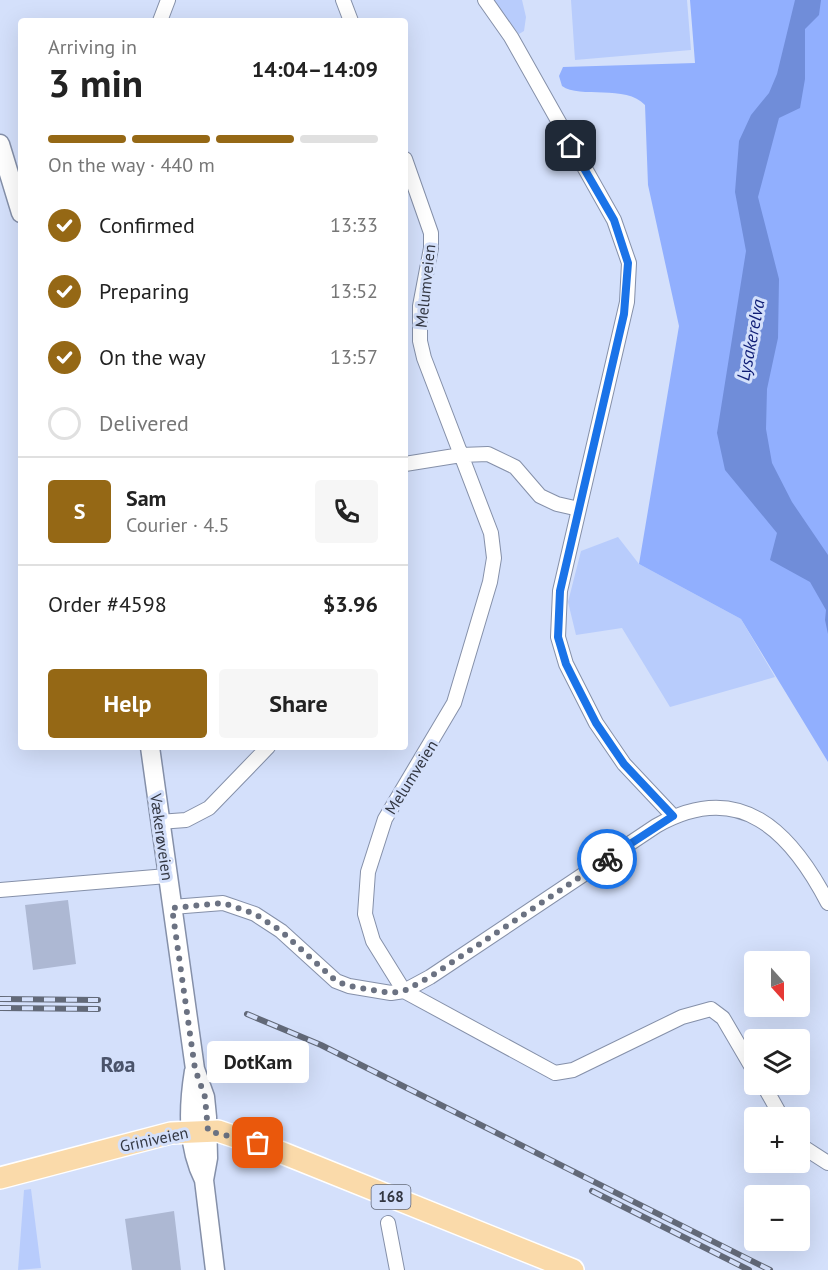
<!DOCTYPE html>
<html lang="en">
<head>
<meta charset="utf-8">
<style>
  body { margin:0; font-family:"PT Sans",sans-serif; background:#f6f6f6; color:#222; height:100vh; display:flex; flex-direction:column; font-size:22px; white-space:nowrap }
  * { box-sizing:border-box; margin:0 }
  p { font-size:20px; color:#767676 }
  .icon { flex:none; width:33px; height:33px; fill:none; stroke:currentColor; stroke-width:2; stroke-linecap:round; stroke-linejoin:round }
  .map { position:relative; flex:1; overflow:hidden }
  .side { position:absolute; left:18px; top:18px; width:390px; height:732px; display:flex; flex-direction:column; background:#fff; border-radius:6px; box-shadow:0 6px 24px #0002 }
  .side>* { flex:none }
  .needle { width:39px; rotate:159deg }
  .controls { position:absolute; left:744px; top:951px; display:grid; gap:12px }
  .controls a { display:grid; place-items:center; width:66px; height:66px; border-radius:6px; background:#fff; box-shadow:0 6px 24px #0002; font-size:30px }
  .pin { position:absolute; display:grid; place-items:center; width:51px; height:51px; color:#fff; margin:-26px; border-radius:12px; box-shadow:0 3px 9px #0006 }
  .courier { position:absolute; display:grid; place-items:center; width:60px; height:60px; margin:-30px; border:4px solid #1a73e8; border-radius:50%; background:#fff; color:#222; box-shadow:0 2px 8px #0007 }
  .bubble { position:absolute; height:42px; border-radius:6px; background:#fff; box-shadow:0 6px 24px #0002; font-size:20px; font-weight:800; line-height:42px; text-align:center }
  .head em { font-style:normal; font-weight:800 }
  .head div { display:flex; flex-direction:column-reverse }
  .head { display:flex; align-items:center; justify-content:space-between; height:102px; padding:0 30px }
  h1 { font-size:39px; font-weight:800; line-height:45px }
  .bar { display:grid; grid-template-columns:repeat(4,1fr); gap:9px 6px; align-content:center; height:72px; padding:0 30px }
  .bar i { height:8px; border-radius:4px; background:#e0e0e0 }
  .bar .active { background:#956815 }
  .bar p { grid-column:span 4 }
  .line { display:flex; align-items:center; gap:15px; padding:0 30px; border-top:2px solid #e0e0e0 }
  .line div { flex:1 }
  .round { display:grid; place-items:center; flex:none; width:63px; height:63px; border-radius:6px; background:#f6f6f6 }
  ol { padding:0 30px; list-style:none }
  li { display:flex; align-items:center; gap:18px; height:66px }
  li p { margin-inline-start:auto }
  li .icon { padding:6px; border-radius:50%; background:#956815; color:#fff; stroke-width:4 }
  li:last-child { color:#767676 }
  li i { width:33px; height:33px; border:3px solid #e0e0e0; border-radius:50% }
  .button { display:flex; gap:12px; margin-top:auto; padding:12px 30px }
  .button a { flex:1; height:69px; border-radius:6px; background:#956815; color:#fff; font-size:24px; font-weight:800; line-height:69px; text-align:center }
  .button a+a { background:#f6f6f6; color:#222 }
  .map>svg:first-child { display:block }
  .green { fill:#b8ccfc }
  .forest { fill:#91affe }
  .water { fill:#708dd9 }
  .building { fill:#adb8d3 }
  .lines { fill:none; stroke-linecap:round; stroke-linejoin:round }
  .minor-casing { stroke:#8590a9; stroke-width:16 }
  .secondary-casing { stroke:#8590a9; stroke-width:21 }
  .primary-casing { stroke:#fff; stroke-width:24 }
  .minor { stroke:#fff; stroke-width:14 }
  .secondary { stroke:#fff; stroke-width:18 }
  .primary { stroke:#fadaaa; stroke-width:21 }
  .rail-casing { stroke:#626978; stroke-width:6 }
  .rail { stroke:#d4e0fb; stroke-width:4; stroke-dasharray:11; stroke-linecap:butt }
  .done { stroke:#6b7282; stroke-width:6; stroke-dasharray:0 10.8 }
  .route { stroke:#1a73e8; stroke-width:8 }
  .labels { text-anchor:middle; stroke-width:6; stroke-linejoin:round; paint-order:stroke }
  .shield { fill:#d4e0fb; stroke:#636979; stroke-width:1.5 }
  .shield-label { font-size:15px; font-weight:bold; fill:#323641 }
  .street-label { font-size:16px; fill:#323641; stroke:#d4e0fb }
  .water-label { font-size:18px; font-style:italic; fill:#101e76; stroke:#d4e0fb }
  .district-label { font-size:22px; font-weight:bold; fill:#4a536a; stroke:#d4e0fb }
</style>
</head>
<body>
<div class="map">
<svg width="828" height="1270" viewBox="0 0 828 1270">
  <rect width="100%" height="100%" fill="#d4e0fb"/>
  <path class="green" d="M491 0H522L526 17 524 31 519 34Z
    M571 0H687L691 50 575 60Z
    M618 537 639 564 741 619 775 677 670 707 622 628 576 635 568 602 581 551Z
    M31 1189 41 1268 18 1270 24 1190Z"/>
  <path class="forest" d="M690 0H828V762L741 619 639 564 679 326 648 185 645 105C626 84 580 99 562 86L559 76 563 67 695 63Z"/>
  <path class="water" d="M795 0H821L819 15 805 29V79L800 108 779 118 758 197 779 279 778 338 767 389 766 429 772 463 792 502 828 555V634L825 620 826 610 810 582 770 560 777 533 725 470 717 433 746 251 735 192 739 141 751 115 769 93 777 74Z"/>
  <path class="building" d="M68 900 76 964 33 970 25 905Z
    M174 1211 181 1270H132L125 1219Z"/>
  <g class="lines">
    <defs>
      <path id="minor" d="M343 0 351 21
        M485 0 511 37 614 220 629 263 627 302 560 591 558 637 566 664 596 723 624 764 673 816
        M160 21 168 0
        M405 159 431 233V248L420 306V341L424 358 491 533 494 558 490 582 454 703 385 819 368 872 365 914 373 941 404 991 555 1073 573 1070 682 1017 711 1009 723 1018 754 1071
        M405 464 461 455 488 454 515 467 540 496 557 504 579 509
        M159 822 186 820 209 808 268 747
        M0 890 167 876
        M172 907 223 903 255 914 281 931 336 981 349 986 391 993 404 991 430 977 656 826C740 778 791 832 828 903
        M763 1084 782 1118
        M800 1145 828 1163
        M388 1223 397 1270"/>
      <path id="secondary" d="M0 144 21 213
        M150 747 195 1069 205 1097 207 1117 208 1158 204 1180 215 1270
        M194 1071C188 1108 187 1146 204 1180"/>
      <path id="primary" d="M0 1178 171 1133 218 1131 280 1152 573 1270"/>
    </defs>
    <use href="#minor" class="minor-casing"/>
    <use href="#secondary" class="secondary-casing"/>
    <use href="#primary" class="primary-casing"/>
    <use href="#minor" class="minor"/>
    <use href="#secondary" class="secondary"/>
    <use href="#primary" class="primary"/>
    <defs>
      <path id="rail" d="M0 999 98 1000
        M0 1008 98 1009
        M247 1014 321 1045 770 1270
        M592 1191 749 1270"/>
    </defs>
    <use href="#rail" class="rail-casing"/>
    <use href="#rail" class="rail"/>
  </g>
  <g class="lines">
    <path class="done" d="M258 1143 208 1131 205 1097 195 1069 172 908 223 903 255 914 281 931 336 981 349 986 391 993 404 991 430 977 607 859"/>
    <path class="route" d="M571 146 614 220 628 263 624 314 560 591 558 637 566 664 576 684 596 723 624 764 673 816 607 859"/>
  </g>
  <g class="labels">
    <rect class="shield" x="371.5" y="1185" width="39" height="24" rx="4.5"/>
    <g class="shield-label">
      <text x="391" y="1202">168</text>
    </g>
    <g class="street-label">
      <text transform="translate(425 286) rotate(-84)" y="6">Melumveien</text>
      <text transform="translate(411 777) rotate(-58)" y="6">Melumveien</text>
      <text transform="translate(162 837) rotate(82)" y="6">Vækerøveien</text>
      <text transform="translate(154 1139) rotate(-12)" y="6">Griniveien</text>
    </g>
    <g class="water-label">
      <text transform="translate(751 340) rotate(-79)" y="6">Lysakerelva</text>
    </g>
    <g class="district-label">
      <text x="118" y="1072">Røa</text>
    </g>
  </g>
</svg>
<div class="controls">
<a><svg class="needle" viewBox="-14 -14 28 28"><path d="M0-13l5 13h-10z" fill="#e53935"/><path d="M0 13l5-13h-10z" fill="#767676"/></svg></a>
<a><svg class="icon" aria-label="layers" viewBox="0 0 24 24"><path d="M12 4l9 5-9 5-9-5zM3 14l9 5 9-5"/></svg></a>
<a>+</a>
<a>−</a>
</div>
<div class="pin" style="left:258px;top:1143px;background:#ea580c"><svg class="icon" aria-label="bag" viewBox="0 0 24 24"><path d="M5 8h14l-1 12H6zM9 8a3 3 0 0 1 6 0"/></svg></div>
<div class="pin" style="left:571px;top:146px;background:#1f2937"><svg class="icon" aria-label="home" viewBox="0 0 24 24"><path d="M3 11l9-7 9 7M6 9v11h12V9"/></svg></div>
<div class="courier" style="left:607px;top:859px"><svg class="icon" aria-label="bike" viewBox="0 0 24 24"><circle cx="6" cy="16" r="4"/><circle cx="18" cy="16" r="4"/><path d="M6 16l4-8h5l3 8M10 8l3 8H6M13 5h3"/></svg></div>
<div class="bubble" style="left:207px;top:1041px;width:102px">DotKam</div>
<section class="side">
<div class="head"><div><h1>3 min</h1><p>Arriving in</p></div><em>14:04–14:09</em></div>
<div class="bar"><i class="active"></i><i class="active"></i><i class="active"></i><i></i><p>On the way · 440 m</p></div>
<ol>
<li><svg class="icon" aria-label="check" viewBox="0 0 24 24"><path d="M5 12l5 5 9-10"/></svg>Confirmed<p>13:33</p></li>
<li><svg class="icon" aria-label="check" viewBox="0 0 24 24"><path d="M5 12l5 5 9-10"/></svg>Preparing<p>13:52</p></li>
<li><svg class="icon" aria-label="check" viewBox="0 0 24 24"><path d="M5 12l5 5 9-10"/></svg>On the way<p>13:57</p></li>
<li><i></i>Delivered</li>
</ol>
<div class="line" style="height:108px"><b class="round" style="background:#956815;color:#fff">S</b><div><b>Sam</b><p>Courier · 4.5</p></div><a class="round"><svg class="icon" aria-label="phone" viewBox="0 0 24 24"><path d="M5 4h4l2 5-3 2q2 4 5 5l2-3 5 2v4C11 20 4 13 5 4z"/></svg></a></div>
<div class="line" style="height:78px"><div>Order #4598</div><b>$3.96</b></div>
<div class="button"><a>Help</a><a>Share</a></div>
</section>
</div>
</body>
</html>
